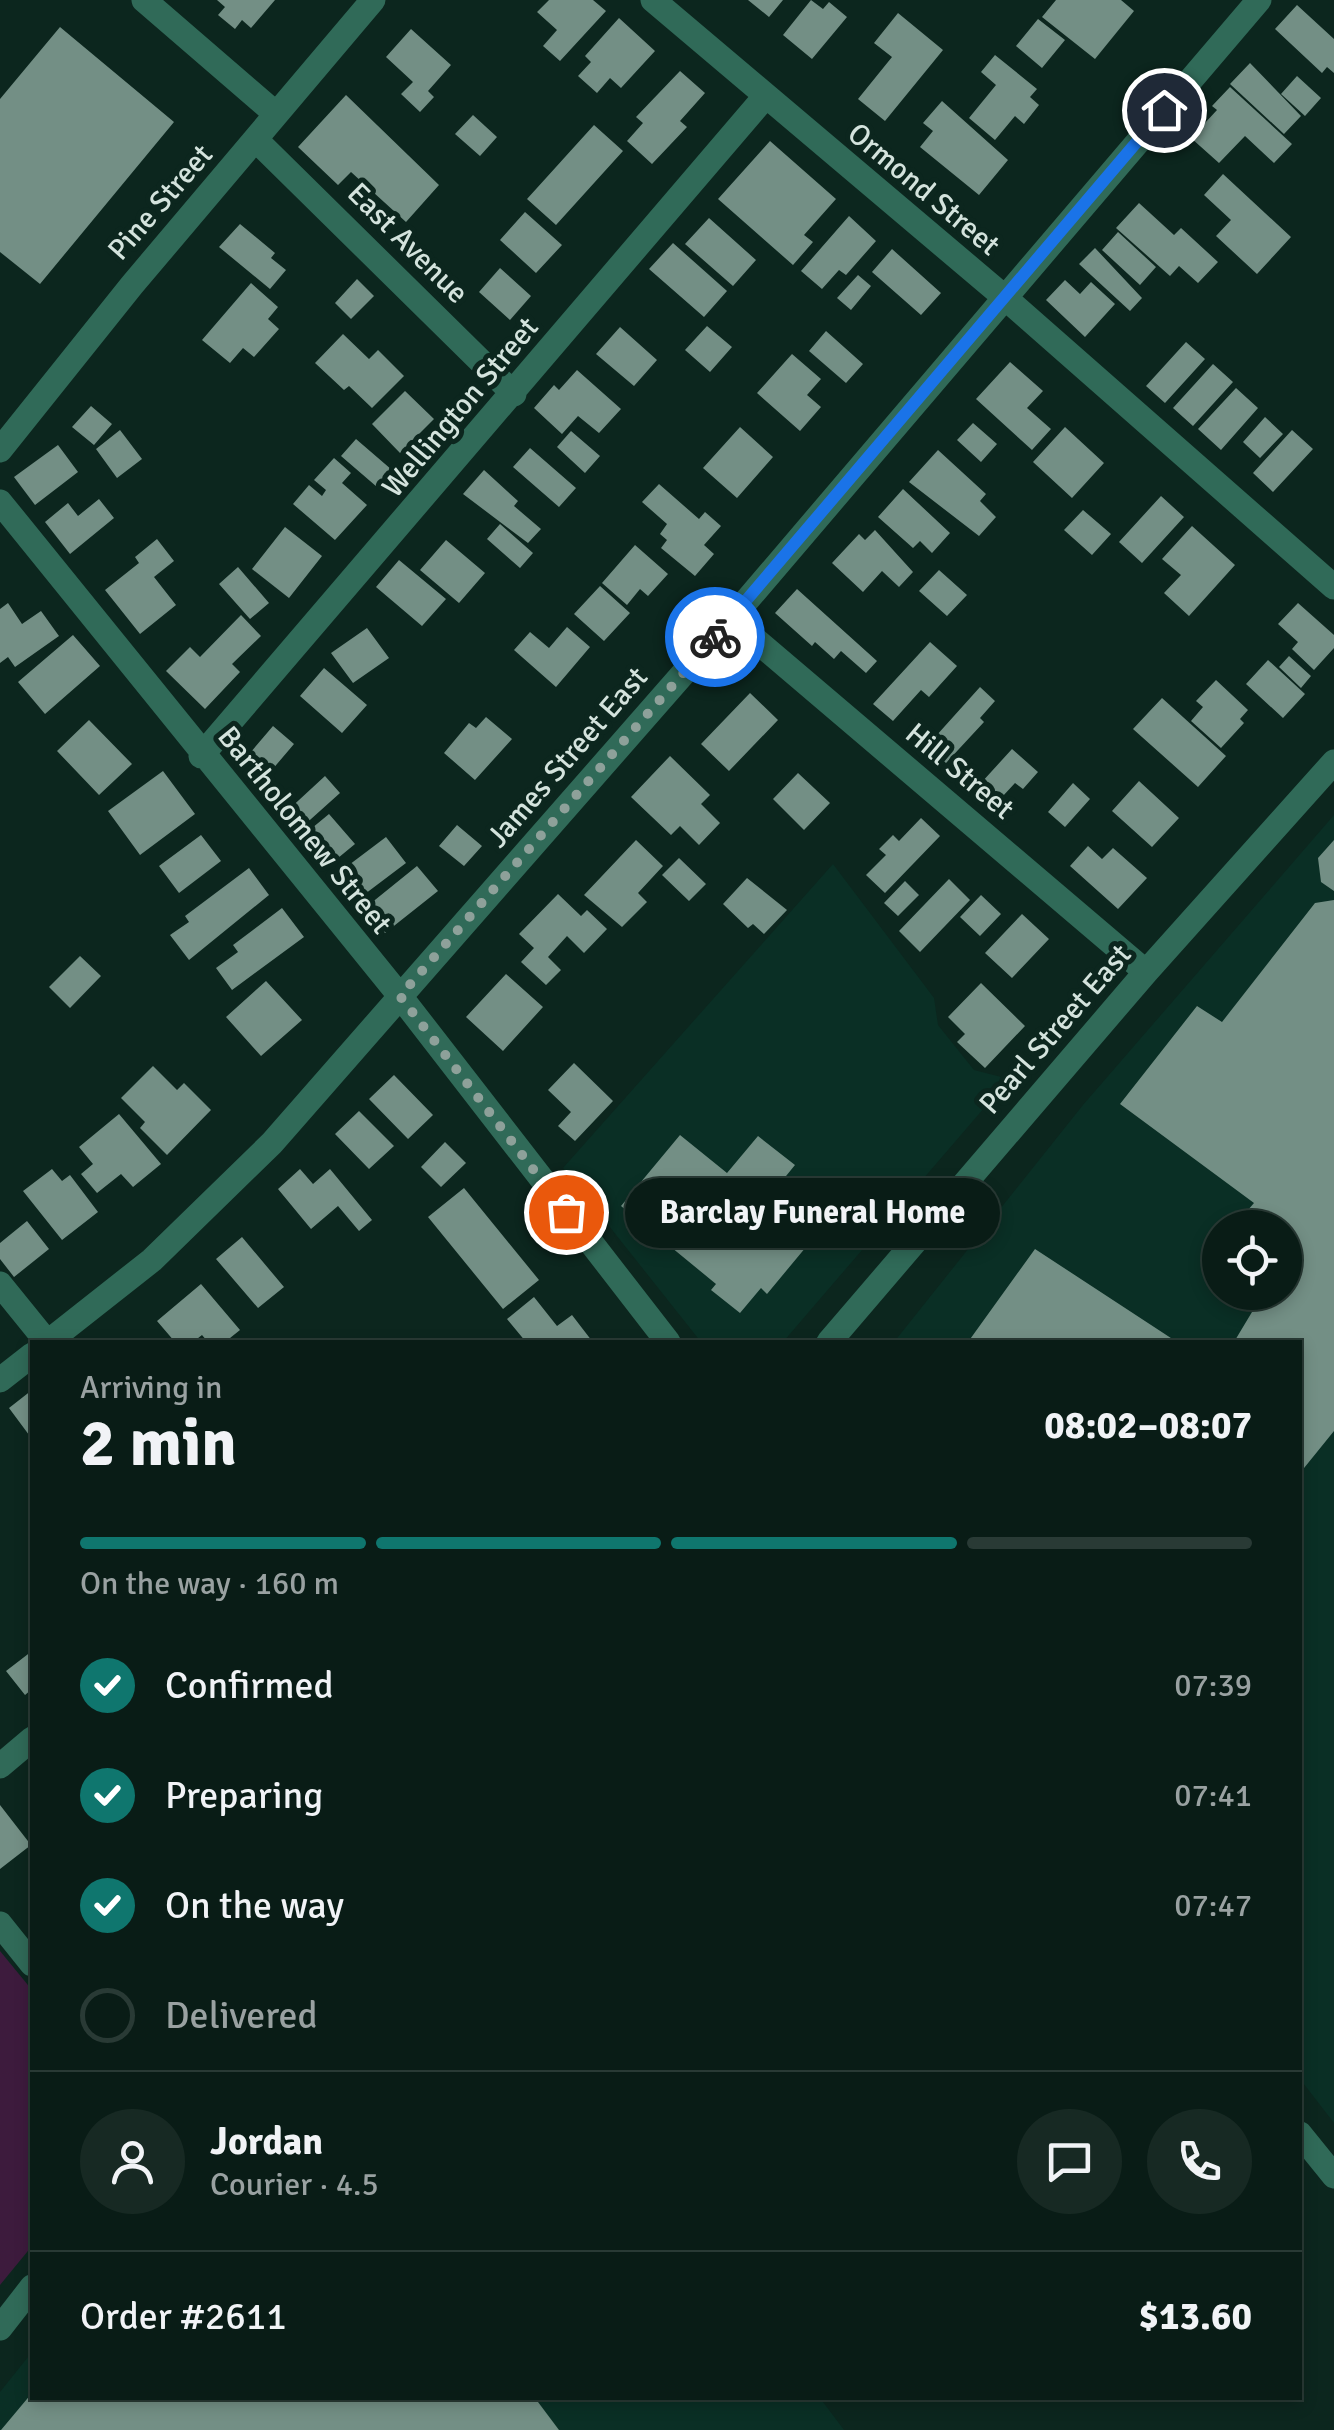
<!DOCTYPE html>
<html lang="en">
<head>
<meta charset="utf-8">
<style>
  body { margin:0; font-family:Signika,sans-serif; background:#172923; color:#f1f3f6; height:100vh; display:flex; flex-direction:column; font-size:38px; white-space:nowrap }
  * { box-sizing:border-box; margin:0 }
  p { font-size:32px; color:#99a1a1 }
  .icon { flex:none; width:55px; height:55px; fill:none; stroke:currentColor; stroke-width:2; stroke-linecap:round; stroke-linejoin:round }
  .map { position:relative; flex:1; overflow:hidden }
  .panel { position:absolute; left:30px; top:1340px; width:1272px; height:1060px; display:flex; flex-direction:column; background:#091c16; border-radius:0px; box-shadow:0 5px 15px #0003,0 0 0 2px #293a35 }
  .panel>* { flex:none }
  .controls { position:absolute; left:1202px; top:1210px; display:grid; gap:20px }
  .controls a { display:grid; place-items:center; width:100px; height:100px; border-radius:50%; background:#091c16; box-shadow:0 5px 15px #0003,0 0 0 2px #293a35; font-size:50px }
  .pin { position:absolute; display:grid; place-items:center; width:85px; height:85px; color:#fff; margin:-42px; border:5px solid #fff; border-radius:50%; box-shadow:0 2px 10px #0007 }
  .courier { position:absolute; display:grid; place-items:center; width:100px; height:100px; margin:-50px; border:8px solid #1a73e8; border-radius:50%; background:#fff; color:#222; box-shadow:0 2px 12px #0007 }
  .bubble { position:absolute; height:70px; border-radius:35px; background:#091c16; box-shadow:0 5px 15px #0003,0 0 0 2px #293a35; font-size:32px; font-weight:700; line-height:70px; text-align:center }
  .head em { font-style:normal; font-weight:700 }
  .head div { display:flex; flex-direction:column-reverse }
  .head { display:flex; align-items:center; justify-content:space-between; height:170px; padding:0 50px }
  h1 { font-size:65px; font-weight:700; line-height:75px }
  .bar { display:grid; grid-template-columns:repeat(4,1fr); gap:15px 10px; align-content:center; height:120px; padding:0 50px }
  .bar i { height:12px; border-radius:8px; background:#293a35 }
  .bar .active { background:#0f766e }
  .bar p { grid-column:span 4 }
  .line { display:flex; align-items:center; gap:25px; padding:0 50px; border-top:2px solid #293a35 }
  .line div { flex:1 }
  .round { display:grid; place-items:center; flex:none; width:105px; height:105px; border-radius:52px; background:#172923 }
  ol { padding:0 50px; list-style:none }
  li { display:flex; align-items:center; gap:30px; height:110px }
  li p { margin-inline-start:auto }
  li .icon { padding:10px; border-radius:50%; background:#0f766e; color:#fff; stroke-width:4 }
  li:last-child { color:#99a1a1 }
  li i { width:55px; height:55px; border:5px solid #293a35; border-radius:50% }
  .map>svg:first-child { display:block }
  .built { fill:#0a2f25; fill-rule:evenodd }
  .green { fill:#3d1b3d }
  .building { fill:#738f85 }
  .lines { fill:none; stroke-linecap:round; stroke-linejoin:round }
  .minor { stroke:#306a58; stroke-width:25 }
  .done { stroke:#8ea19a; stroke-width:10; stroke-dasharray:0 18 }
  .route { stroke:#1a73e8; stroke-width:12 }
  .labels { text-anchor:middle; stroke-width:10; stroke-linejoin:round; paint-order:stroke }
  .street-label { font-size:30px; fill:#d4e3dd; stroke:#0c261e }
</style>
</head>
<body>
<div class="map">
<svg width="1334" height="2430" viewBox="0 0 1334 2430">
  <rect width="100%" height="100%" fill="#0c261e"/>
  <path class="built" d="M1334 815V2123L1300 2079V1342H894L1083 1105ZM1220 1228H1285V1292H1220Z
    M833 864 934 998 938 1025 974 1070 1009 1079 783 1342H701L563 1168Z
    M32 2352V2398H820L844 2430H0V2392Z"/>
  <path class="green" d="M0 1951 32 1990V2246L0 2285Z"/>
  <path class="building" d="M217 0H275L251 28 242 20 235 29 218 15 225 7Z
    M549 0H593L606 11 560 61 543 46 557 30 537 12Z
    M748 0H783L769 17Z
    M811 0 823 9 829 2 847 17 812 59 783 35Z
    M1056 0H1121L1134 11 1095 59 1042 17Z
    M1297 5 1334 39V73L1327 67 1322 73 1275 29Z
    M898 13 943 50 885 121 858 99 892 57 874 43Z
    M619 18 655 51 621 88 610 78 597 93 578 76 591 62 585 56Z
    M1038 19 1065 40 1042 68 1016 46Z
    M60 27 174 122 40 284 0 252V99Z
    M411 29 451 65 428 91 434 97 420 112 401 94 413 82 386 57Z
    M995 55 1037 89 1030 97 1039 105 1024 124 1015 116 995 140 969 118 996 85 981 72Z
    M1250 63 1301 116 1284 134 1230 84Z
    M680 71 705 93 680 121 687 127 652 164 627 141 643 123 636 117Z
    M1297 76 1321 98 1305 116 1281 94Z
    M1230 87 1292 144 1274 163 1245 136 1219 163 1191 138 1217 110 1212 106Z
    M346 95 439 185 406 222 351 172 338 185 298 147Z
    M942 101 1008 160 979 195 920 147 933 131 923 123Z
    M473 115 497 137 480 156 455 134Z
    M594 125 623 151 556 225 527 199Z
    M770 141 836 199 804 235 813 242 793 265 718 199Z
    M1223 174 1291 237 1257 274 1216 236 1231 220 1204 195Z
    M1139 203 1174 235 1181 228 1218 262 1198 283 1179 266 1170 276 1116 228Z
    M525 212 562 245 536 273 500 240Z
    M849 216 876 241 846 275 839 270 822 289 801 271Z
    M709 218 756 260 733 286 685 244Z
    M240 224 275 253 271 258 286 270 270 289 219 247Z
    M1118 232 1156 267 1140 285 1102 250Z
    M673 243 727 291 704 317 649 269Z
    M1095 248 1142 298 1130 311 1079 264Z
    M892 249 941 293 921 315 872 272Z
    M500 268 531 296 510 320 479 292Z
    M858 275 871 286 851 310 837 298Z
    M357 279 374 296 351 319 335 303Z
    M1065 280 1080 294 1091 282 1115 304 1085 337 1046 300Z
    M251 283 278 307 268 319 279 329 254 357 243 348 230 363 202 340Z
    M707 326 732 347 710 372 685 350Z
    M620 327 657 360 634 386 596 354Z
    M826 331 863 364 846 383 809 351Z
    M343 334 369 359 378 350 404 376 372 408 349 386 344 390 315 363Z
    M1186 342 1205 359 1165 403 1146 386Z
    M792 354 821 379 807 395 821 407 800 431 757 393Z
    M1010 362 1043 391 1027 408 1051 429 1032 450 976 399Z
    M1213 364 1233 382 1193 426 1173 408Z
    M577 370 621 409 599 433 578 416 562 434 534 408 554 385 559 390Z
    M1236 388 1258 408 1221 450 1198 429Z
    M405 391 434 419 400 453 372 424Z
    M91 406 112 424 94 445 72 427Z
    M1265 417 1283 434 1260 458 1243 442Z
    M973 423 997 444 981 462 957 440Z
    M740 427 773 457 737 498 703 468Z
    M1065 427 1104 463 1072 498 1033 462Z
    M120 430 142 459 117 478 96 449Z
    M1292 430 1313 449 1273 492 1253 473Z
    M571 431 600 456 585 473 557 447Z
    M356 439 392 470 377 487 341 456Z
    M58 445 78 472 35 505 14 477Z
    M530 448 576 488 559 507 513 467Z
    M938 450 986 494 980 501 996 517 979 536 909 482Z
    M334 458 351 473 342 483 367 505 335 540 293 504 309 485 322 496 326 490 314 480Z
    M484 470 518 501 514 506 541 529 528 543 463 494Z
    M659 484 699 519 705 512 721 526 704 545 714 554 695 576 661 548 667 540 660 534 667 524 642 502Z
    M903 489 950 533 932 553 920 541 913 548 878 517Z
    M1161 496 1184 517 1142 563 1119 542Z
    M99 499 114 518 70 554 45 522 68 503 78 516Z
    M1083 510 1111 534 1092 555 1064 530Z
    M500 524 533 553 520 568 487 539Z
    M1192 526 1235 565 1189 616 1164 593 1181 575 1162 559Z
    M285 527 322 556 289 598 252 569Z
    M875 530 913 572 899 587 882 571 863 592 832 563 859 534 865 540Z
    M157 539 174 561 154 577 176 605 140 634 105 590 139 563 135 557Z
    M446 540 485 573 459 603 420 570Z
    M635 545 668 574 648 596 640 589 627 605 602 583Z
    M399 560 446 599 422 626 376 587Z
    M238 567 269 603 250 619 219 584Z
    M939 570 967 595 947 616 919 591Z
    M600 586 630 613 604 641 574 614Z
    M797 589 877 661 866 673 841 651 834 659 815 642 812 646 775 613Z
    M8 603 22 624 41 611 59 636 15 667 8 657 0 663V609Z
    M1298 603 1334 635V648L1314 670 1292 649 1298 642 1278 624Z
    M241 615 261 636 232 664 240 672 205 709 166 671 190 647 200 657Z
    M567 627 590 647 556 687 514 650 530 632 549 648Z
    M367 628 389 658 353 683 331 653Z
    M73 635 100 666 45 714 18 682Z
    M930 642 957 666 929 697 921 690 893 721 873 704Z
    M1289 656 1311 676 1301 688 1279 667Z
    M1268 660 1305 694 1283 718 1246 684Z
    M324 668 367 705 342 733 300 696Z
    M1216 680 1248 710 1240 719 1244 723 1221 748 1191 721 1203 707 1196 701Z
    M980 687 995 701 980 718 984 722 946 763 927 746Z
    M750 693 778 720 729 771 701 744Z
    M1162 698 1226 756 1198 787 1133 729Z
    M486 717 512 739 475 780 444 753 469 723 476 728Z
    M89 720 132 764 99 795 57 751Z
    M273 726 294 744 260 784 239 766Z
    M1012 749 1038 772 1023 789 1015 783 990 810 971 794Z
    M670 756 710 795 701 804 720 823 699 845 680 826 671 835 631 797Z
    M163 771 195 814 140 855 108 811Z
    M798 773 830 803 804 830 773 799Z
    M325 776 340 793 301 828 286 812Z
    M1139 781 1179 818 1152 847 1112 811Z
    M1073 783 1090 799 1065 827 1048 812Z
    M329 814 355 844 332 863 306 833Z
    M921 818 940 836 885 893 866 875 886 855 879 849 893 835 899 841Z
    M457 825 482 846 464 866 439 846Z
    M201 835 221 861 179 893 159 866Z
    M386 837 406 863 353 903 333 877Z
    M636 840 663 866 638 893 647 902 622 927 584 895Z
    M1334 840V891L1321 882 1318 858Z
    M1088 846 1102 859 1113 848 1147 878 1118 909 1070 866Z
    M679 858 706 884 689 901 662 875Z
    M417 866 438 891 385 933 365 908Z
    M249 868 269 895 189 960 170 935 189 922 185 916Z
    M747 878 787 910 764 934 753 924 748 928 723 904Z
    M949 879 970 900 920 952 899 931Z
    M905 881 919 895 898 916 884 903Z
    M558 894 581 916 587 910 607 929 584 953 567 936 548 957 561 970 546 985 521 962 534 948 519 934Z
    M981 895 1001 914 980 936 960 917Z
    M1334 900V1431L1300 1473V1342H1234L1264 1292H1285L1289 1257 1285 1255V1228L1235 1225 1254 1203 1120 1104 1197 1006 1222 1022 1315 903Z
    M282 908 304 937 232 990 216 968 238 952 233 945Z
    M1022 914 1049 939 1012 978 985 953Z
    M80 956 101 976 70 1008 49 987Z
    M506 974 543 1007 503 1051 466 1017Z
    M266 981 302 1020 261 1056 226 1017Z
    M981 983 1025 1026 985 1068 957 1042 965 1034 948 1017Z
    M574 1063 613 1101 575 1141 558 1126 571 1112 548 1090Z
    M153 1066 177 1090 184 1083 211 1110 167 1155 140 1128 145 1122 121 1098Z
    M394 1075 433 1115 408 1139 369 1099Z
    M359 1111 394 1146 369 1169 335 1134Z
    M119 1114 161 1164 133 1187 121 1174 97 1193 81 1174 93 1164 79 1147Z
    M680 1135 727 1173 758 1136 795 1165 764 1203 811 1241 767 1294 761 1288 740 1313 711 1290 716 1284 621 1206Z
    M445 1142 466 1163 441 1187 421 1167Z
    M52 1169 62 1181 70 1175 98 1212 62 1240 23 1191Z
    M300 1169 313 1184 330 1169 372 1220 359 1231 338 1206 311 1229 278 1189Z
    M464 1188 539 1280 503 1309 428 1217Z
    M27 1221 49 1249 14 1277 0 1259V1243Z
    M242 1237 284 1287 258 1308 216 1259Z
    M1035 1249 1177 1342H968Z
    M201 1284 240 1330 225 1342H208L202 1335 193 1342H175L157 1321Z
    M534 1297 557 1326 572 1315 592 1341 526 1342 507 1319Z
    M32 1390V1439L9 1408Z
    M32 1651V1689L25 1695 6 1671Z
    M0 1805 31 1845 0 1869Z
    M32 2393V2398H535L559 2430H1Z"/>
  <g class="lines">
    <path class="minor" d="M144 0 276 114
      M653 0 1003 296 1334 587
      M256 140 514 394
      M0 450 132 285 373 0
      M0 502 400 996 668 1342
      M731 619 1146 972
      M201 756 764 98
      M0 1284 47 1342
      M48 1342 152 1260 272 1143 731 619 1259 0
      M829 1342 1146 972 1334 762
      M0 1380 32 1355
      M0 1766 32 1739
      M0 1924 32 1964
      M1300 2134 1334 2176
      M0 2328 32 2287"/>
  </g>
  <g class="lines">
    <path class="done" d="M566 1212 400 996 715 637"/>
    <path class="route" d="M715 637 1164 110"/>
  </g>
  <g class="labels">
    <g class="street-label">
      <text transform="translate(924 189) rotate(40)" y="10">Ormond Street</text>
      <text transform="translate(160 202) rotate(-49)" y="10">Pine Street</text>
      <text transform="translate(408 243) rotate(45)" y="10">East Avenue</text>
      <text transform="translate(460 407) rotate(-50)" y="10">Wellington Street</text>
      <text transform="translate(567 757) rotate(-49)" y="10">James Street East</text>
      <text transform="translate(960 771) rotate(40)" y="10">Hill Street</text>
      <text transform="translate(305 830) rotate(51)" y="10">Bartholomew Street</text>
      <text transform="translate(1055 1029) rotate(-49)" y="10">Pearl Street East</text>
    </g>
  </g>
</svg>
<div class="controls">
<a><svg class="icon" aria-label="locate" viewBox="0 0 24 24"><circle cx="12" cy="12" r="6"/><path d="M12 2v4M12 18v4M2 12h4M18 12h4"/></svg></a>
</div>
<div class="pin" style="left:566px;top:1212px;background:#ea580c"><svg class="icon" aria-label="bag" viewBox="0 0 24 24"><path d="M5 8h14l-1 12H6zM9 8a3 3 0 0 1 6 0"/></svg></div>
<div class="pin" style="left:1164px;top:110px;background:#1f2937"><svg class="icon" aria-label="home" viewBox="0 0 24 24"><path d="M3 11l9-7 9 7M6 9v11h12V9"/></svg></div>
<div class="courier" style="left:715px;top:637px"><svg class="icon" aria-label="bike" viewBox="0 0 24 24"><circle cx="6" cy="16" r="4"/><circle cx="18" cy="16" r="4"/><path d="M6 16l4-8h5l3 8M10 8l3 8H6M13 5h3"/></svg></div>
<div class="bubble" style="left:625px;top:1178px;width:375px">Barclay Funeral Home</div>
<section class="panel">
<div class="head"><div><h1>2 min</h1><p>Arriving in</p></div><em>08:02–08:07</em></div>
<div class="bar"><i class="active"></i><i class="active"></i><i class="active"></i><i></i><p>On the way · 160 m</p></div>
<ol>
<li><svg class="icon" aria-label="check" viewBox="0 0 24 24"><path d="M5 12l5 5 9-10"/></svg>Confirmed<p>07:39</p></li>
<li><svg class="icon" aria-label="check" viewBox="0 0 24 24"><path d="M5 12l5 5 9-10"/></svg>Preparing<p>07:41</p></li>
<li><svg class="icon" aria-label="check" viewBox="0 0 24 24"><path d="M5 12l5 5 9-10"/></svg>On the way<p>07:47</p></li>
<li><i></i>Delivered</li>
</ol>
<div class="line" style="height:180px"><a class="round"><svg class="icon" aria-label="person" viewBox="0 0 24 24"><circle cx="12" cy="8" r="4"/><path d="M4 21q1-7 8-7t8 7"/></svg></a><div><b>Jordan</b><p>Courier · 4.5</p></div><a class="round"><svg class="icon" aria-label="chat" viewBox="0 0 24 24"><path d="M4 5h16v11H9l-5 4z"/></svg></a><a class="round"><svg class="icon" aria-label="phone" viewBox="0 0 24 24"><path d="M5 4h4l2 5-3 2q2 4 5 5l2-3 5 2v4C11 20 4 13 5 4z"/></svg></a></div>
<div class="line" style="height:130px"><div>Order #2611</div><b>$13.60</b></div>
</section>
</div>
</body>
</html>
